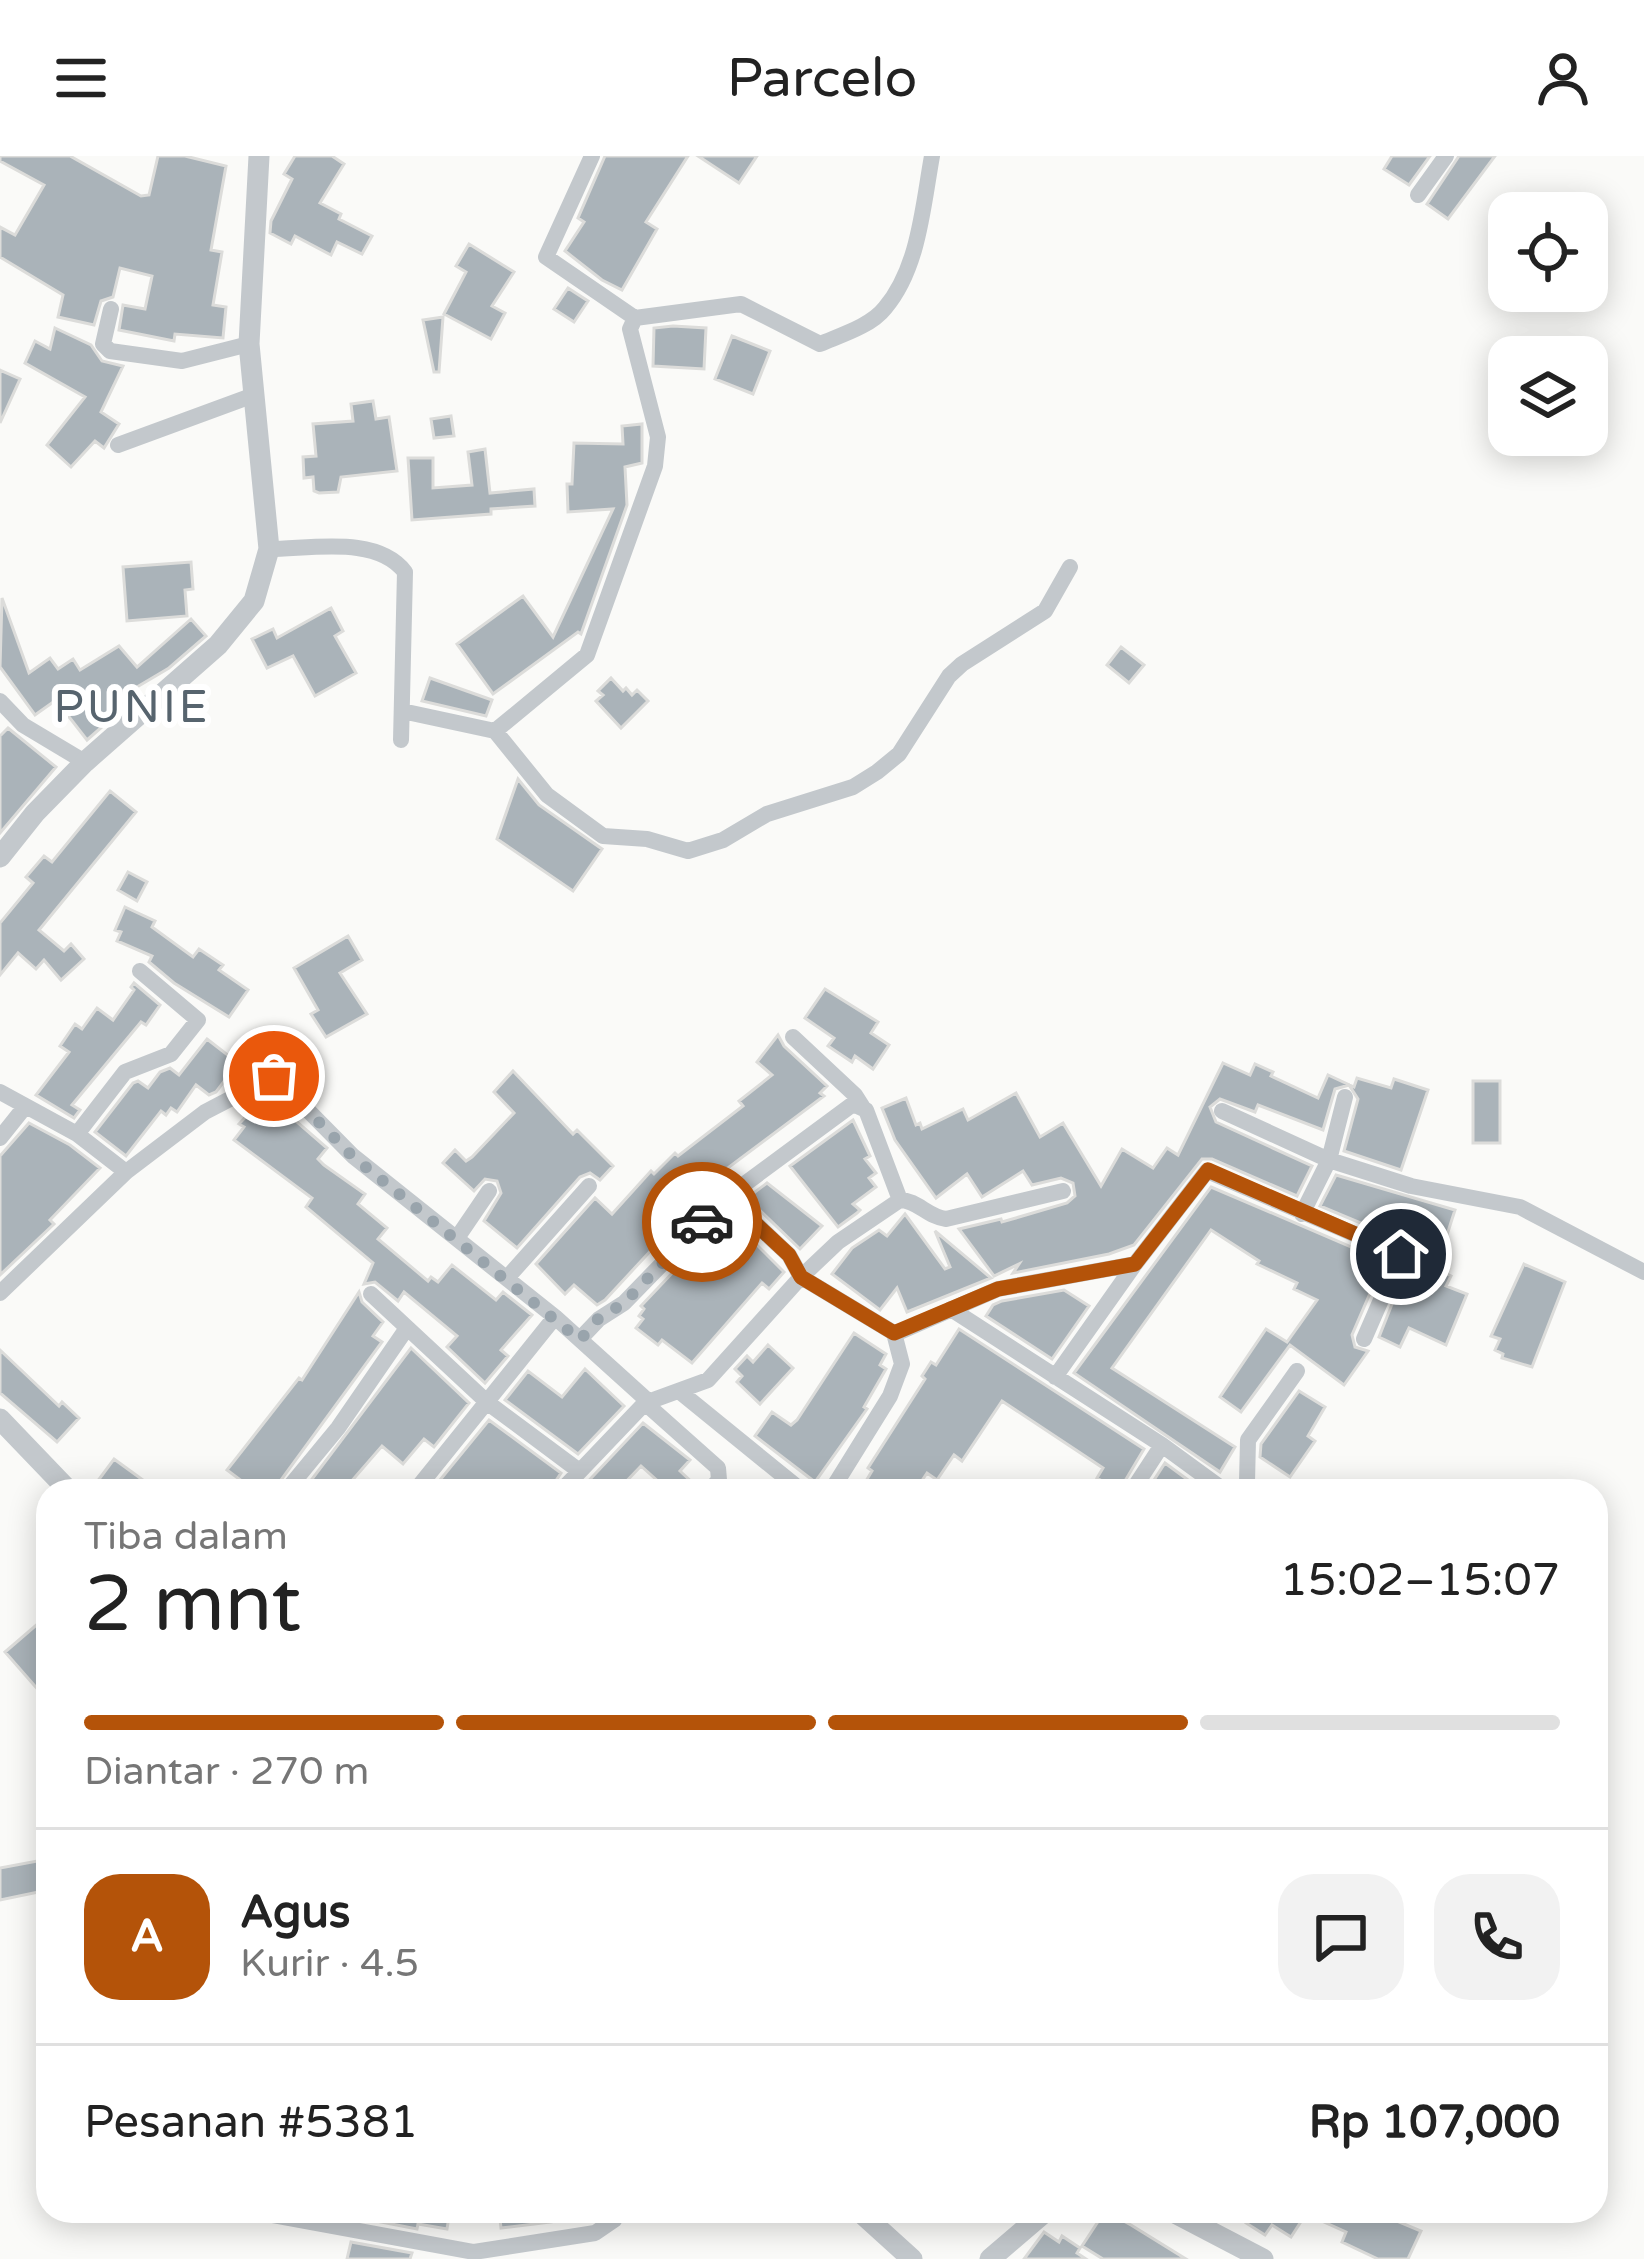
<!DOCTYPE html>
<html lang="id">
<head>
<meta charset="utf-8">
<style>
  body { margin:0; font-family:"Varela Round",sans-serif; background:#f2f2f2; color:#222; height:100vh; display:flex; flex-direction:column; font-size:45px; white-space:nowrap }
  * { box-sizing:border-box; margin:0 }
  p { font-size:39px; color:#767676 }
  .icon { flex:none; width:66px; height:66px; fill:none; stroke:currentColor; stroke-width:2; stroke-linecap:round; stroke-linejoin:round }
  .map { position:relative; flex:1; overflow:hidden }
  .panel { position:absolute; left:36px; top:1323px; width:1572px; height:744px; display:flex; flex-direction:column; background:#fff; border-radius:36px; box-shadow:0 6px 30px #0003 }
  .panel>* { flex:none }
  .tools { position:absolute; left:1488px; top:36px; display:grid; gap:24px }
  .tools a { display:grid; place-items:center; width:120px; height:120px; border-radius:24px; background:#fff; box-shadow:0 6px 30px #0003; font-size:60px }
  .pin { position:absolute; display:grid; place-items:center; width:102px; height:102px; color:#fff; margin:-51px; border:6px solid #fff; border-radius:50%; box-shadow:0 3px 12px #0007 }
  .courier { position:absolute; display:grid; place-items:center; width:120px; height:120px; margin:-60px; border:9px solid #b45309; border-radius:50%; background:#fff; color:#222; box-shadow:0 3px 15px #0007 }
  .summary em { font-style:normal; font-weight:600 }
  .summary div { display:flex; flex-direction:column-reverse }
  .summary { display:flex; align-items:center; justify-content:space-between; height:204px; padding:0 48px }
  h1 { font-size:78px; font-weight:600; line-height:90px }
  .bar { display:grid; grid-template-columns:repeat(4,1fr); gap:18px 12px; align-content:center; height:144px; padding:0 48px }
  .bar i { height:15px; border-radius:9px; background:#e0e0e0 }
  .bar .on { background:#b45309 }
  .bar p { grid-column:span 4 }
  .line { display:flex; align-items:center; gap:30px; padding:0 48px; border-top:3px solid #e0e0e0 }
  .line div { flex:1 }
  .round { display:grid; place-items:center; flex:none; width:126px; height:126px; border-radius:36px; background:#f2f2f2 }
  header { display:flex; justify-content:space-between; align-items:center; height:156px; padding:0 48px; background:#fff; font-size:54px; font-weight:600 }
  .map>svg:first-child { display:block }
  .building { fill:#aab3b9; stroke:#dcdcda; stroke-width:3 }
  .lines { fill:none; stroke-linecap:round; stroke-linejoin:round }
  .minor { stroke:#c3c8cc; stroke-width:16 }
  .tertiary { stroke:#c3c8cc; stroke-width:21 }
  .done { stroke:#99a4ac; stroke-width:12; stroke-dasharray:0 21.6 }
  .route { stroke:#b45309; stroke-width:15 }
  .labels { text-anchor:middle; stroke-width:12; stroke-linejoin:round; paint-order:stroke }
  .quarter-label { font-size:45px; letter-spacing:3px; fill:#57646e; stroke:#fff }
</style>
</head>
<body>
<header><svg class="icon" aria-label="menu" viewBox="0 0 24 24"><path d="M4 6h16M4 12h16M4 18h16"/></svg>Parcelo<svg class="icon" aria-label="person" viewBox="0 0 24 24"><circle cx="12" cy="8" r="4"/><path d="M4 21q1-7 8-7t8 7"/></svg></header>
<div class="map">
<svg width="1644" height="2103" viewBox="0 0 1644 2103">
  <rect width="100%" height="100%" fill="#fafaf8"/>
  <path class="building" d="M0 0H70L141 40 149 39 158 0H185L226 10 211 94 222 96 213 149 226 151 223 182 175 178 174 185 119 174 123 149 145 153 152 120 120 112 113 141 101 145 94 169 58 161 63 139 0 101V71L15 79 44 29 0 5Z
    M295 0H332L344 8 320 47 341 58 339 63 372 80 362 98 337 86 331 99 295 80 291 88 270 77 271 65 292 23 284 18Z
    M605 0H688L646 66 657 73 622 134 602 124 565 95 584 66 578 62Z
    M698 0H757L739 27Z
    M1392 0H1430L1409 29 1384 13Z
    M1459 0H1495L1448 63 1427 48Z
    M469 88 514 116 492 150 505 157 491 183 444 158 466 116 456 110Z
    M568 132 588 145 574 166 554 153Z
    M443 161 439 216H434L423 164Z
    M673 170 706 172 704 213 653 210 654 172Z
    M55 172 91 189 102 205 123 210 101 256 119 268 104 292 95 285 71 311 47 289 85 241 25 207 35 185 50 193Z
    M732 180 770 195 753 238 715 223Z
    M0 214 20 223 0 267Z
    M373 245 376 263 389 261 397 315 341 321 338 336 319 337 314 335 313 321 304 322 303 301 316 300 313 268 353 265 351 248Z
    M451 260 454 280 434 282 431 263Z
    M642 268V307L625 311 627 349 581 478 578 476 493 538 457 488 523 440 553 481 613 353 568 356 567 328H572L574 287 623 288 622 270Z
    M485 293 490 337 534 333 535 350 491 353V358L412 364 408 302H433V332L472 329 468 296Z
    M191 406 193 433 185 434 187 460 127 465 123 411Z
    M2 442 29 517 50 502 58 513 73 503 80 514 119 490 137 511 191 463 206 480 169 512 120 541 127 549 87 584 56 544 35 559 0 511Z
    M331 452 343 475 335 480 356 517 315 540 293 500 267 512 252 483 273 473 277 482Z
    M1121 491 1144 509 1129 527 1107 509Z
    M430 522 492 544 486 560 422 545Z
    M611 522 623 535 626 532 632 539 637 534 648 545 621 572 596 545 603 539 598 535Z
    M8 572 56 611 0 677V580Z
    M518 623 539 649 602 693 573 735 497 683Z
    M110 635 136 656 39 774 64 795 71 788 84 803 61 824 44 804 36 813 18 797 0 819V767L33 727 26 721 44 700 52 706Z
    M128 716 147 726 137 745 118 734Z
    M125 751 155 765 152 771 193 801 199 793 223 809 219 814 248 834 229 861 174 827 149 806 152 800 117 785 121 776 115 774Z
    M348 780 362 804 340 817 367 858 326 881 311 858 318 854 294 812Z
    M134 827 160 849 146 869 141 866 72 949 80 954 74 962 36 939 69 896 60 890 75 868 82 873 97 852 113 864 134 834 131 831Z
    M825 833 878 866 871 877 889 889 873 913 855 900 852 906 828 890 834 882 805 862Z
    M778 879 784 890 827 930 820 937 824 940 701 1032 710 1040 686 1065 682 1061 605 1144 597 1149 574 1129 565 1138 536 1108 595 1042 612 1058 651 1015 654 1018 675 997 678 1000 743 950 739 945 772 919 757 906Z
    M207 883 238 907 216 936 209 939 196 929 177 956 171 952 166 959 161 955 126 1000 95 976 133 927 138 925 148 932 160 916 170 912 179 919Z
    M1223 907 1250 919 1255 908 1273 916 1271 920 1318 942 1328 919 1354 931 1357 922 1391 932 1394 923 1428 934 1401 1014 1344 995 1358 943 1349 929 1335 933 1323 974 1258 949 1255 956 1220 943 1210 951 1216 966 1312 1010 1297 1040 1212 1003H1202L1134 1089 1109 1098 1013 1117 1019 1108 994 1120 959 1073 1001 1063 1002 1066 1067 1047 1075 1040 1073 1027 1061 1022 1032 1029 1023 1015 982 1041 967 1018 936 1042 895 984 882 952 906 942 916 969 920 967 922 973 963 953 968 964 1016 937 1040 981 1063 967 1101 1030 1122 993 1153 1012 1167 992 1178 999Z
    M513 915 573 978 577 974 613 1010 600 1024 590 1017 580 1021 517 1092 484 1065 501 1037 497 1025 485 1023 474 1035 443 1007 455 994 466 1005 472 1001 514 957 494 936Z
    M1473 925H1500V987H1473Z
    M266 939 327 992 318 1003 324 1009 365 1038 358 1048 387 1072 378 1083 428 1125 431 1121 438 1126 452 1109 496 1144 503 1136 532 1159 501 1194 508 1200 485 1227 447 1191 457 1180 404 1136 398 1145 375 1126 364 1128 373 1107 306 1051 312 1042 234 984 244 971 239 968Z
    M853 964 870 1000 865 1003 876 1017 869 1022 876 1031 853 1048 860 1054 857 1057 838 1071 790 1010Z
    M29 967 70 989 100 1012 50 1064 54 1068 0 1119V1000Z
    M1336 1019 1455 1054 1436 1113 1451 1120 1446 1130 1467 1138 1446 1189 1409 1172 1400 1191 1379 1181 1413 1095 1406 1086 1320 1050Z
    M767 1027 822 1070 800 1093 747 1042Z
    M1211 1031 1384 1105 1352 1179 1355 1191 1368 1195 1344 1229 1290 1189 1241 1256 1220 1241 1266 1173 1287 1186 1317 1144 1294 1133 1297 1127 1257 1108 1259 1105 1211 1074 1112 1212 1235 1291 1220 1316 1074 1217Z
    M905 1058 945 1113 950 1111 935 1075 991 1122 907 1156 897 1132 880 1154 832 1118 852 1092 879 1074 887 1080Z
    M727 1059 784 1116 769 1133 762 1127 692 1207 662 1184 658 1189 636 1172 643 1163 639 1160 644 1153 641 1150Z
    M1524 1108 1565 1126 1532 1211 1502 1202 1503 1198 1495 1194 1500 1183 1491 1180Z
    M1064 1134 1089 1150 1052 1203 986 1160 993 1149 1002 1145Z
    M359 1136 362 1146 383 1166 373 1180 382 1186 273 1335H255L227 1314 299 1222 302 1224Z
    M959 1173 1144 1293 1119 1335 1097 1322 1103 1312 1002 1245 962 1305 954 1299 937 1324 927 1317 915 1335H860L872 1315 868 1312 925 1223 922 1220 931 1206 936 1209Z
    M854 1177 886 1198 880 1209 886 1213 864 1251 867 1253 815 1326 755 1280 772 1256 791 1269 797 1264Z
    M768 1189 793 1212 760 1248 737 1226 742 1220 735 1213 747 1200 753 1206Z
    M411 1192 469 1247 434 1291 424 1283 403 1308 382 1290 343 1335H303Z
    M0 1194 59 1250 62 1246 79 1262 57 1286 0 1237Z
    M585 1213 624 1250 578 1298 505 1244 528 1215 562 1241Z
    M1299 1235 1325 1251 1308 1280 1315 1285 1290 1321 1260 1301 1261 1288Z
    M489 1264 561 1317 549 1335H540L532 1328 526 1335H431Z
    M643 1267 690 1304 680 1315 697 1331V1335H669L641 1310 617 1335H579Z
    M114 1303 158 1335H109L97 1326Z
    M1165 1307 1203 1335H1147Z
    M48 1459V1545L5 1496Z
    M48 1703V1734L0 1744V1712Z
    M358 2055H450L447 2073 418 2068 417 2073 356 2061Z
    M499 2055H550L551 2066 501 2072Z
    M1105 2055 1131 2069 1186 2103H1103L1082 2090Z
    M1251 2055H1373L1421 2075 1408 2103H1378L1342 2086 1346 2076 1306 2058 1291 2081 1272 2069 1265 2079 1246 2067Z
    M1044 2076 1059 2086 1062 2080 1080 2092 1077 2097 1086 2103H1024Z
    M351 2086 412 2097 410 2103H347Z"/>
  <g class="lines">
    <path class="minor" d="M592 0 546 101 635 162
      M1418 39 1446 0
      M111 153 103 188 110 195 182 205 249 188
      M118 289 254 239
      M269 393C311 393 377 379 405 416L401 584
      M0 545 23 569 85 606
      M402 555 495 575 587 499 655 310 658 281 630 173 635 162 741 148 820 188C841 179 871 170 885 152 919 112 923 49 932 0
      M495 575 547 639 603 680 647 683 688 695 723 684 767 658 853 631 877 616 899 598 949 520 962 508 1045 455 1070 411
      M793 881 855 939 862 950
      M0 936 77 978 126 1016 0 1137
      M1222 955 1329 1004 1411 1030 1520 1051 1644 1116
      M77 978 125 916 171 898 198 864 140 815
      M0 982 24 952
      M126 1016 205 956 274 920 353 1000 555 1161 648 1245
      M727 1041 853 948 866 954 900 1044
      M1302 1058 1329 1004 1345 941
      M457 1082 489 1035
      M507 1122 589 1030
      M371 1138 488 1247 578 1314
      M951 1153 1162 1289 1225 1335
      M580 1183 599 1163 624 1147 727 1041 789 1099 801 1121 838 1086 900 1044C917 1044 928 1061 946 1063L1063 1035
      M1055 1221 1135 1108
      M679 1235 802 1335
      M645 1247 718 1312 719 1324 709 1335
      M286 1335 338 1272 407 1172
      M415 1335 555 1161
      M561 1335 645 1247 708 1224 801 1121 894 1177 902 1175 998 1133 1135 1108 1207 1015 1401 1098 1364 1183
      M831 1335 890 1240 902 1208 894 1177
      M1132 1335 1162 1289
      M1243 1335 1247 1326 1248 1284 1297 1215
      M251 2055 474 2096 595 2077 614 2064 619 2055"/>
    <path class="tertiary" d="M0 701 35 657 85 606 218 489 254 445 269 393 249 188 259 0
      M0 1263 69 1335
      M859 2055 912 2103
      M1171 2055 1263 2103
      M990 2103 1046 2055"/>
  </g>
  <g class="lines">
    <path class="done" d="M274 920 352 1000 580 1184 598 1163 624 1147 702 1066"/>
    <path class="route" d="M702 1066 727 1041 789 1099 801 1121 894 1177 998 1133 1135 1108 1208 1014 1401 1098"/>
  </g>
  <g class="labels">
    <g class="quarter-label">
      <text x="132" y="566">PUNIE</text>
    </g>
  </g>
</svg>
<div class="tools">
<a><svg class="icon" aria-label="locate" viewBox="0 0 24 24"><circle cx="12" cy="12" r="6"/><path d="M12 2v4M12 18v4M2 12h4M18 12h4"/></svg></a>
<a><svg class="icon" aria-label="layers" viewBox="0 0 24 24"><path d="M12 4l9 5-9 5-9-5zM3 14l9 5 9-5"/></svg></a>
</div>
<div class="pin" style="left:274px;top:920px;background:#ea580c"><svg class="icon" aria-label="bag" viewBox="0 0 24 24"><path d="M5 8h14l-1 12H6zM9 8a3 3 0 0 1 6 0"/></svg></div>
<div class="pin" style="left:1401px;top:1098px;background:#1f2937"><svg class="icon" aria-label="home" viewBox="0 0 24 24"><path d="M3 11l9-7 9 7M6 9v11h12V9"/></svg></div>
<div class="courier" style="left:702px;top:1066px"><svg class="icon" aria-label="car" viewBox="0 0 24 24"><path d="M5 17H2v-5l4-1 3-4h7l3 4 3 1v5h-3M9 17h6M6 11h13"/><circle cx="7" cy="17" r="2"/><circle cx="17" cy="17" r="2"/></svg></div>
<section class="panel">
<div class="summary"><div><h1>2 mnt</h1><p>Tiba dalam</p></div><em>15:02–15:07</em></div>
<div class="bar"><i class="on"></i><i class="on"></i><i class="on"></i><i></i><p>Diantar · 270 m</p></div>
<div class="line" style="height:216px"><b class="round" style="background:#b45309;color:#fff">A</b><div><b>Agus</b><p>Kurir · 4.5</p></div><a class="round"><svg class="icon" aria-label="chat" viewBox="0 0 24 24"><path d="M4 5h16v11H9l-5 4z"/></svg></a><a class="round"><svg class="icon" aria-label="phone" viewBox="0 0 24 24"><path d="M5 4h4l2 5-3 2q2 4 5 5l2-3 5 2v4C11 20 4 13 5 4z"/></svg></a></div>
<div class="line" style="height:156px"><div>Pesanan #5381</div><b>Rp 107,000</b></div>
</section>
</div>
</body>
</html>
